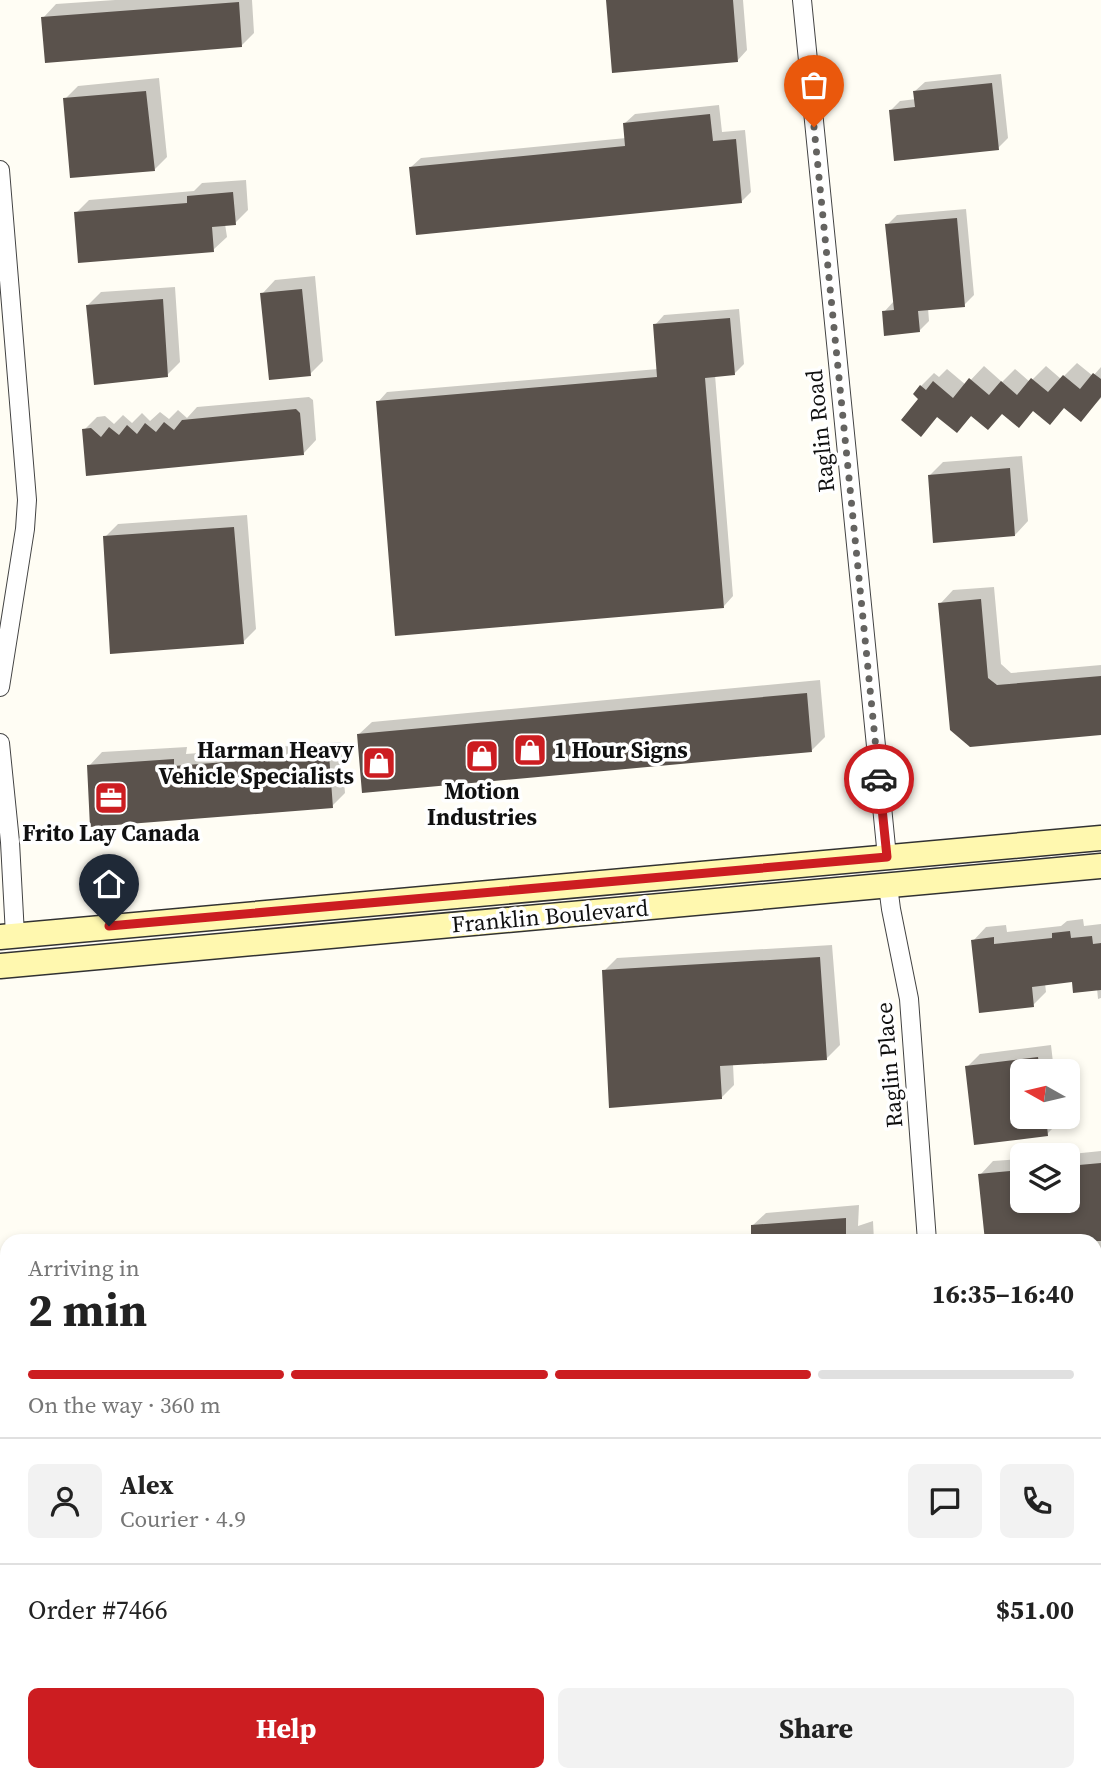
<!DOCTYPE html>
<html lang="en">
<head>
<meta charset="utf-8">
<style>
  body { margin:0; font-family:"Source Serif 4",serif; background:#f2f2f2; color:#222; height:100vh; display:flex; flex-direction:column; font-size:26px; white-space:nowrap }
  * { box-sizing:border-box; margin:0 }
  p { font-size:23px; color:#767676 }
  .icon { flex:none; width:38px; height:38px; fill:none; stroke:currentColor; stroke-width:2; stroke-linecap:round; stroke-linejoin:round }
  .map { position:relative; flex:1; overflow:hidden }
  .sheet { position:absolute; left:0px; top:1234px; width:1102px; height:548px; display:flex; flex-direction:column; background:#fff; border-radius:21px 21px 0 0; box-shadow:0 4px 10px #0003 }
  .sheet>* { flex:none }
  .needle { width:46px; rotate:278deg }
  .controls { position:absolute; left:1010px; top:1059px; display:grid; gap:14px }
  .controls a { display:grid; place-items:center; width:70px; height:70px; border-radius:10px; background:#fff; box-shadow:0 4px 10px #0003; font-size:35px }
  .pin { position:absolute; display:grid; place-items:center; width:60px; height:60px; color:#fff; margin:-72px -30px; border-radius:50% 50% 50% 0; rotate:-45deg; box-shadow:0 0 7px #0007 }
  .pin .icon { rotate:45deg }
  .courier { position:absolute; display:grid; place-items:center; width:70px; height:70px; margin:-35px; border:5px solid #cc1d21; border-radius:50%; background:#fff; color:#222; box-shadow:0 2px 9px #0007 }
  .summary em { font-style:normal; font-weight:700 }
  .summary div { display:flex; flex-direction:column-reverse }
  .summary { display:flex; align-items:center; justify-content:space-between; height:119px; padding:0 28px }
  h1 { font-size:46px; font-weight:700; line-height:52px }
  .bar { display:grid; grid-template-columns:repeat(4,1fr); gap:10px 7px; align-content:center; height:84px; padding:0 28px }
  .bar i { height:9px; border-radius:5px; background:#e0e0e0 }
  .bar .current { background:#cc1d21 }
  .bar p { grid-column:span 4 }
  .line { display:flex; align-items:center; gap:18px; padding:0 28px; border-top:2px solid #e0e0e0 }
  .line div { flex:1 }
  .round { display:grid; place-items:center; flex:none; width:74px; height:74px; border-radius:10px; background:#f2f2f2 }
  .primary-button { display:flex; gap:14px; margin-top:auto; padding:14px 28px }
  .primary-button a { flex:1; height:80px; border-radius:10px; background:#cc1d21; color:#fff; font-size:28px; font-weight:700; line-height:80px; text-align:center }
  .primary-button a+a { background:#f2f2f2; color:#222 }
  .map>svg:first-child { display:block }
  .shadow { fill:#0003 }
  .building { fill:#5a524c }
  .lines { fill:none; stroke-linecap:round; stroke-linejoin:round }
  .minor-casing { stroke:#434343; stroke-width:20 }
  .secondary-casing { stroke:#323232; stroke-width:27 }
  .minor { stroke:#fff; stroke-width:18 }
  .secondary { stroke:#fff8af; stroke-width:24 }
  .done { stroke:#646360; stroke-width:7; stroke-dasharray:0 12.6 }
  .route { stroke:#cc1d21; stroke-width:9 }
  .labels { text-anchor:middle; stroke-width:7; stroke-linejoin:round; paint-order:stroke }
  .street-label { font-size:23px; fill:#101010; stroke:#fff }
  .poi-label { font-size:23px; font-weight:bold; fill:#101010; stroke:#fff }
</style>
</head>
<body>
<div class="map">
<svg width="1101" height="1780" viewBox="0 0 1101 1780">
  <rect width="100%" height="100%" fill="#fffdf4"/>
  <path class="shadow" d="M115 0H252L254 33 241 46 43 18 56 4Z
    M608 0H743L747 50 738 60Z
    M1001 74 1008 138 998 148 891 110 900 101 916 99 915 91 925 82Z
    M159 78 167 157 154 170 65 99 78 86Z
    M719 105 722 132 745 130 751 192 741 202 411 167 421 158 626 138 625 123 635 114Z
    M246 180 248 210 235 223 225 224 227 237 213 250 76 213 89 200 194 191 202 183Z
    M966 209 974 295 964 305 928 308 929 321 919 331 884 312 894 301 887 225 897 215Z
    M315 276 323 361 310 374 262 294 275 280Z
    M175 287 180 362 167 375 88 305 101 292Z
    M739 309 744 364 734 374 715 375 733 596 724 606 378 402 387 392 658 369 655 325 664 315Z
    M1077 363 1093 376 1101 367V398L1081 420 1065 407 1003 412 972 415 957 431 938 416 921 434V386L934 373 939 377 947 369 966 385 984 366 1002 382 1015 369 1030 382 1046 366 1061 379Z
    M309 397 313 400 316 440 303 454 88 474 84 430 97 417 105 416 114 424 123 415 132 423 142 413 150 421 160 412 169 419 178 410 187 418 197 407Z
    M1022 456 1028 521 1015 535 930 475 943 462Z
    M247 515 256 629 243 642 105 537 118 524Z
    M994 587 1001 664 1011 673 1101 665V734L971 745 940 604 953 590Z
    M820 680 825 737 812 750 358 735 372 722Z
    M341 742 345 793 332 806 89 766 102 752 187 747 186 754Z
    M1083 919 1084 926 1101 924V998L1098 999 1097 988 1074 980 1045 983 1046 992 1033 1005 973 941 986 927 1006 925 1007 932 1061 926 1067 921Z
    M832 945 840 1045 826 1059 733 1064 734 1085 721 1098 604 971 617 958Z
    M1051 1045 1054 1071H1022V1116H1060V1121L1047 1134 976 1143 967 1067 980 1054Z
    M1101 1151V1259L1096 1260V1241L1076 1240 980 1175 993 1161 1022 1159V1200H1068V1155H1062Z
    M859 1205 858 1226 873 1221 874 1241H753L752 1226 766 1213Z
    M0 1254H7V1550L0 1551Z
    M1096 1276H1101V1363H1096Z
    M1096 1423H1101V1489H1096Z
    M1096 1561 1101 1564 1100 1621 1096 1618Z
    M0 1627H7V1716H0Z"/>
  <path class="building" d="M606 0H733L738 62 612 73Z
    M239 2 242 47 45 63 41 17Z
    M992 83 999 150 894 161 889 110 915 107 913 91Z
    M146 91 155 171 70 178 63 98Z
    M710 114 713 141 736 139 742 203 416 235 409 167 625 146 623 123Z
    M233 192 236 225 212 227 214 252 78 263 74 212 187 203V196Z
    M957 218 965 307 918 311 920 332 884 336 882 311 894 310 885 224Z
    M302 289 311 376 269 380 260 293Z
    M163 299 168 377 94 385 86 305Z
    M730 318 735 375 705 378 724 608 395 636 376 401 657 377 653 324Z
    M1093 373 1101 379V397L1081 422 1064 408 1050 425 1033 411 1019 428 1002 414 988 430 971 416 957 433 937 417 921 437 901 420 918 399 913 394 920 385 926 390 933 381 953 398 969 378 989 395 1001 381 1017 395 1031 378 1048 392 1063 375 1080 389Z
    M296 409 300 413 304 455 86 476 82 429 91 428 101 437 109 427 119 435 127 425 137 434 145 423 156 432 164 422 174 430 182 420Z
    M1010 468 1015 536 933 543 928 475Z
    M234 527 244 644 110 654 103 536Z
    M981 599 988 678 997 685 1101 676V735L970 747 950 730 938 603Z
    M807 693 812 752 362 793 357 734Z
    M329 754 333 808 90 827 87 765 174 759V766Z
    M1070 931 1071 938 1092 936 1093 944 1101 943V990L1073 993 1072 982 1032 987 1034 1007 979 1013 971 940 994 937V944L1052 938V933Z
    M820 957 827 1060 720 1066 722 1099 609 1108 602 970Z
    M1038 1057 1040 1071H1022V1116H1046L1048 1136 974 1145 965 1066Z
    M1101 1163V1241H985L978 1174 1022 1170V1200H1068V1166Z
    M846 1218V1241H751V1225Z"/>
  <g class="lines">
    <defs>
      <path id="minor" d="M802 0 887 857
        M0 170 27 500 25 529 0 687
        M0 743 10 842 15 935
        M888 886 891 909 909 999 927 1241"/>
      <path id="secondary" d="M0 937 1101 838
        M0 966 1101 866"/>
    </defs>
    <use href="#minor" class="minor-casing"/>
    <use href="#secondary" class="secondary-casing"/>
    <use href="#minor" class="minor"/>
    <use href="#secondary" class="secondary"/>
  </g>
  <g class="lines">
    <path class="done" d="M814 127 879 779"/>
    <path class="route" d="M109 926 887 857 879 779"/>
  </g>
  <defs>
    <symbol id="shop-square" viewBox="-11 -11 22 22"><rect x="-9" y="-9" width="18" height="18" rx="4" fill="#cc1d21" stroke="#fff"/><path d="M-5-2.5h2.3a2.7 3.5 0 0 1 5.4 0H5L5.5 6h-11ZM-1.5-2.5h3a1.5 2.3 0 0 0-3 0Z" fill="#fff"/></symbol>
    <symbol id="office-square" viewBox="-11 -11 22 22"><rect x="-9" y="-9" width="18" height="18" rx="4" fill="#cc1d21" stroke="#fff"/><path d="M-6-3h4V-5.5h4V-3h4V5H-6ZM-1-4.5V-3h2v-1.5ZM-6 0V1H6V0Z" fill="#fff"/></symbol>
  </defs>
  <g fill-rule="evenodd">
    <use href="#shop-square" x="511" y="731" width="38" height="38"/>
    <use href="#shop-square" x="463" y="737" width="38" height="38"/>
    <use href="#shop-square" x="360" y="744" width="38" height="38"/>
    <use href="#office-square" x="92" y="779" width="38" height="38"/>
  </g>
  <g class="labels">
    <g class="street-label">
      <text transform="translate(820 431) rotate(-96)" y="8">Raglin Road</text>
      <text transform="translate(550 916) rotate(-5)" y="8">Franklin Boulevard</text>
      <text transform="translate(889 1065) rotate(-95)" y="8">Raglin Place</text>
    </g>
    <g class="poi-label">
      <text x="354" y="758" text-anchor="end">Harman Heavy<tspan x="354" dy="26">Vehicle Specialists</tspan></text>
      <text x="554" y="758" text-anchor="start">1 Hour Signs</text>
      <text x="482" y="799">Motion<tspan x="482" dy="26">Industries</tspan></text>
      <text x="111" y="841">Frito Lay Canada</text>
    </g>
  </g>
</svg>
<div class="controls">
<a><svg class="needle" viewBox="-14 -14 28 28"><path d="M0-13l5 13h-10z" fill="#e53935"/><path d="M0 13l5-13h-10z" fill="#767676"/></svg></a>
<a><svg class="icon" aria-label="layers" viewBox="0 0 24 24"><path d="M12 4l9 5-9 5-9-5zM3 14l9 5 9-5"/></svg></a>
</div>
<div class="pin" style="left:814px;top:127px;background:#ea580c"><svg class="icon" aria-label="bag" viewBox="0 0 24 24"><path d="M5 8h14l-1 12H6zM9 8a3 3 0 0 1 6 0"/></svg></div>
<div class="pin" style="left:109px;top:926px;background:#1f2937"><svg class="icon" aria-label="home" viewBox="0 0 24 24"><path d="M3 11l9-7 9 7M6 9v11h12V9"/></svg></div>
<div class="courier" style="left:879px;top:779px"><svg class="icon" aria-label="car" viewBox="0 0 24 24"><path d="M5 17H2v-5l4-1 3-4h7l3 4 3 1v5h-3M9 17h6M6 11h13"/><circle cx="7" cy="17" r="2"/><circle cx="17" cy="17" r="2"/></svg></div>
<section class="sheet">
<div class="summary"><div><h1>2 min</h1><p>Arriving in</p></div><em>16:35–16:40</em></div>
<div class="bar"><i class="current"></i><i class="current"></i><i class="current"></i><i></i><p>On the way · 360 m</p></div>
<div class="line" style="height:126px"><a class="round"><svg class="icon" aria-label="person" viewBox="0 0 24 24"><circle cx="12" cy="8" r="4"/><path d="M4 21q1-7 8-7t8 7"/></svg></a><div><b>Alex</b><p>Courier · 4.9</p></div><a class="round"><svg class="icon" aria-label="chat" viewBox="0 0 24 24"><path d="M4 5h16v11H9l-5 4z"/></svg></a><a class="round"><svg class="icon" aria-label="phone" viewBox="0 0 24 24"><path d="M5 4h4l2 5-3 2q2 4 5 5l2-3 5 2v4C11 20 4 13 5 4z"/></svg></a></div>
<div class="line" style="height:91px"><div>Order #7466</div><b>$51.00</b></div>
<div class="primary-button"><a>Help</a><a>Share</a></div>
</section>
</div>
</body>
</html>
